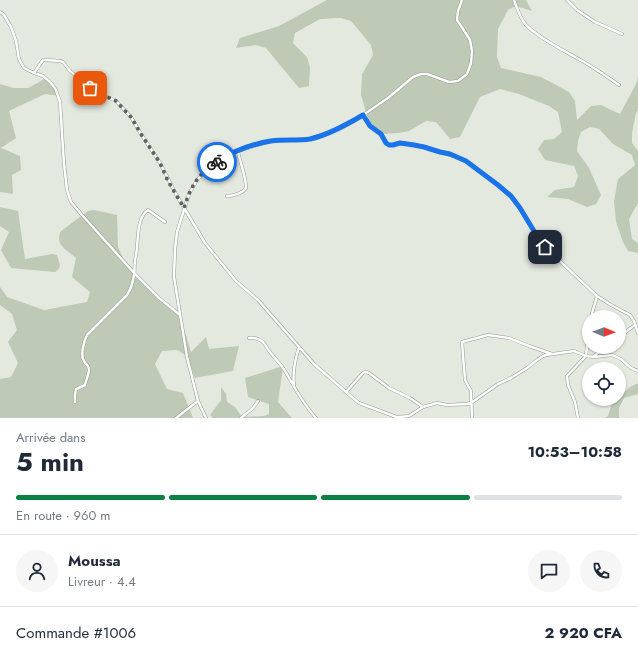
<!DOCTYPE html>
<html lang="fr">
<head>
<meta charset="utf-8">
<style>
  body { margin:0; font-family:Jost,sans-serif; background:#f6f6f7; color:#1f2937; height:100vh; display:flex; flex-direction:column; font-size:15px; white-space:nowrap }
  * { box-sizing:border-box; margin:0 }
  p { font-size:13px; color:#747a83 }
  .icon { flex:none; width:22px; height:22px; fill:none; stroke:currentColor; stroke-width:2; stroke-linecap:round; stroke-linejoin:round }
  .map { position:relative; height:418px; overflow:hidden }
  .drawer { display:flex; flex-direction:column; background:#fff; flex:1 }
  .drawer>* { flex:none }
  .needle { width:26px; rotate:91deg }
  .tools { position:absolute; left:582px; top:310px; display:grid; gap:8px }
  .tools a { display:grid; place-items:center; width:44px; height:44px; border-radius:50%; background:#fff; box-shadow:0 1px 3px #0004; font-size:20px }
  .pin { position:absolute; display:grid; place-items:center; width:34px; height:34px; color:#fff; margin:-17px; border-radius:8px; box-shadow:0 2px 6px #0006 }
  .courier { position:absolute; display:grid; place-items:center; width:40px; height:40px; margin:-20px; border:3px solid #1a73e8; border-radius:50%; background:#fff; color:#222; box-shadow:0 1px 5px #0007 }
  .overview em { font-style:normal; font-weight:700 }
  .overview div { display:flex; flex-direction:column-reverse }
  .overview { display:flex; align-items:center; justify-content:space-between; height:68px; padding:0 16px }
  h1 { font-size:26px; font-weight:700; line-height:30px }
  .bar { display:grid; grid-template-columns:repeat(4,1fr); gap:6px 4px; align-content:center; height:48px; padding:0 16px }
  .bar i { height:5px; border-radius:3px; background:#e0e1e3 }
  .bar .current { background:#0b8043 }
  .bar p { grid-column:span 4 }
  .line { display:flex; align-items:center; gap:10px; padding:0 16px; border-top:1px solid #e0e1e3 }
  .line div { flex:1 }
  .round { display:grid; place-items:center; flex:none; width:42px; height:42px; border-radius:21px; background:#f6f6f7 }
  .map>svg:first-child { display:block }
  .green { fill:#becab6 }
  .lines { fill:none; stroke-linecap:round; stroke-linejoin:round }
  .minor-casing { stroke:#939890; stroke-width:3.5 }
  .minor { stroke:#fff; stroke-width:2.5 }
  .done { stroke:#61635e; stroke-width:4; stroke-dasharray:0 7.2 }
  .route { stroke:#1a73e8; stroke-width:5 }
</style>
</head>
<body>
<div class="map">
<svg width="638" height="418" viewBox="0 0 638 418">
  <rect width="100%" height="100%" fill="#e4e9e0"/>
  <path class="green" d="M327 0H526L532 11 516 6 508 10 498 29 497 57 501 68 541 77 569 92 575 101 577 120 591 106 601 105 620 114 636 84 638 76V110L636 113 632 133V143L638 151V203L629 219 632 239 638 243V253L628 251 623 242 616 222 614 201 618 179 635 165 632 155 613 144 599 129 590 127 581 132 578 141 577 151 589 168 601 195 596 204 587 207 568 199 547 197 555 190 574 187 578 176 574 166 545 160 538 149 544 140 554 139 562 132 558 112 549 106 519 94 500 89 480 97 460 137 450 139 436 122 426 121 409 131 399 133 381 134 370 126 361 95 362 74 373 55 371 45 351 21 341 18 320 19 295 33 293 43 307 57 310 67 309 86 299 88 266 48 256 45 236 48 240 38 279 26Z
    M46 78 48 79 59 96 45 94 9 111 16 138 1 148 20 156 21 170 12 175 13 194 0 192V84L14 88H28Z
    M0 207 18 211 25 259 52 254 57 255 60 265 59 269 55 272 11 268 1 250 9 232 0 226Z
    M94 210 117 215 118 247 126 264 159 297 180 315 191 352 206 337 209 349 239 346 233 371 195 378 187 356 177 350 162 351 155 364 167 389 183 393 193 418H0V379L11 377 18 363 8 342 17 330 12 314 0 305V287L7 297 44 310 87 302 90 292 72 277 76 258C67 250 54 245 61 231L88 211Z
    M280 367H283L278 402 292 418H213L210 415 221 400V387L226 394 227 402 235 407 242 417 264 416 269 414V404L248 397 245 378Z
    M638 383V394L624 398 619 408V418H605L608 416 611 406 617 399H619V397L630 387Z"/>
  <g class="lines">
    <defs>
      <path id="minor" d="M514 0C517 8 520 18 526 25 539 38 559 48 575 57 590 65 605 75 619 85
        M567 0 577 10 595 22 622 34
        M0 12 4 15 11 27 16 41 19 59 24 68 34 73 43 76 51 83 56 90 60 102 64 164 67 190 71 202 82 215 135 274 159 298 180 315
        M34 73 43 60H46L60 61 63 62 70 71 85 83 92 90 116 101 131 117 141 134 160 163 177 196 205 243 236 281 258 300 314 364 346 392 359 403 399 418
        M363 115 370 126 381 134 386 143 389 145 404 143 424 147 440 152 457 157 466 161 498 185 511 196 520 208 537 237 545 247 597 296 611 305 630 315 634 321 638 333
        M227 196C233 196 243 193 246 188 246 175 240 164 238 151
        M591 317 597 296
        M619 337 635 325
        M249 338C253 337 260 339 263 342 266 345 267 349 270 352 275 359 281 364 285 371 295 388 303 404 316 418
        M594 356 606 347
        M294 385C292 372 295 360 299 347
        M346 392 363 373 365 372 369 373 389 388 410 398 423 407
        M75 402V394L76 389 85 385C86 380 89 374 89 369 89 365 85 364 84 361 80 355 84 341 87 335L127 295C131 289 133 282 134 275 135 271 134 266 135 262 135 257 137 252 137 247 138 236 138 216 148 210L165 222
        M399 417 409 416 423 407 437 403 447 405 467 404 471 403 498 384 511 378 527 368 537 360 543 356 546 355 574 351 586 356 594 357 612 355 621 359 631 368 638 371
        M176 418 198 401
        M206 418 198 401 187 357 174 277 175 249 177 232 189 194 197 180 210 167 228 155 238 151 257 145 270 141 309 139 328 133 363 115 388 98 413 77 421 74H427L449 82 458 81 467 74 471 63 472 51 470 40 465 32 457 20 458 11 462 0
        M241 418 253 408 258 401
        M472 418 471 391 465 380 462 342 488 335 509 338 529 346 552 354
        M578 418 575 402 568 385 567 376 586 356 589 328"/>
    </defs>
    <use href="#minor" class="minor-casing"/>
    <use href="#minor" class="minor"/>
  </g>
  <g class="lines">
    <path class="done" d="M90 88 92 90 116 101 131 117 141 134 160 163 168 181 184 208C191 186 197 175 217 162"/>
    <path class="route" d="M217 162C232 152 252 144 271 141 284 139 297 141 310 139 328 135 348 124 363 115L370 126 381 134 386 143 389 145H393L400 143 414 145 424 147 440 152 450 154 466 161 498 185 511 196 520 208 537 236 545 247"/>
  </g>
</svg>
<div class="tools">
<a><svg class="needle" viewBox="-14 -14 28 28"><path d="M0-13l5 13h-10z" fill="#e53935"/><path d="M0 13l5-13h-10z" fill="#747a83"/></svg></a>
<a><svg class="icon" aria-label="locate" viewBox="0 0 24 24"><circle cx="12" cy="12" r="6"/><path d="M12 2v4M12 18v4M2 12h4M18 12h4"/></svg></a>
</div>
<div class="pin" style="left:90px;top:88px;background:#ea580c"><svg class="icon" aria-label="bag" viewBox="0 0 24 24"><path d="M5 8h14l-1 12H6zM9 8a3 3 0 0 1 6 0"/></svg></div>
<div class="pin" style="left:545px;top:247px;background:#1f2937"><svg class="icon" aria-label="home" viewBox="0 0 24 24"><path d="M3 11l9-7 9 7M6 9v11h12V9"/></svg></div>
<div class="courier" style="left:217px;top:162px"><svg class="icon" aria-label="bike" viewBox="0 0 24 24"><circle cx="6" cy="16" r="4"/><circle cx="18" cy="16" r="4"/><path d="M6 16l4-8h5l3 8M10 8l3 8H6M13 5h3"/></svg></div>
</div>
<section class="drawer">
<div class="overview"><div><h1>5 min</h1><p>Arrivée dans</p></div><em>10:53–10:58</em></div>
<div class="bar"><i class="current"></i><i class="current"></i><i class="current"></i><i></i><p>En route · 960 m</p></div>
<div class="line" style="height:72px"><a class="round"><svg class="icon" aria-label="person" viewBox="0 0 24 24"><circle cx="12" cy="8" r="4"/><path d="M4 21q1-7 8-7t8 7"/></svg></a><div><b>Moussa</b><p>Livreur · 4.4</p></div><a class="round"><svg class="icon" aria-label="chat" viewBox="0 0 24 24"><path d="M4 5h16v11H9l-5 4z"/></svg></a><a class="round"><svg class="icon" aria-label="phone" viewBox="0 0 24 24"><path d="M5 4h4l2 5-3 2q2 4 5 5l2-3 5 2v4C11 20 4 13 5 4z"/></svg></a></div>
<div class="line" style="height:52px"><div>Commande #1006</div><b>2 920 CFA</b></div>
</section>
</body>
</html>
